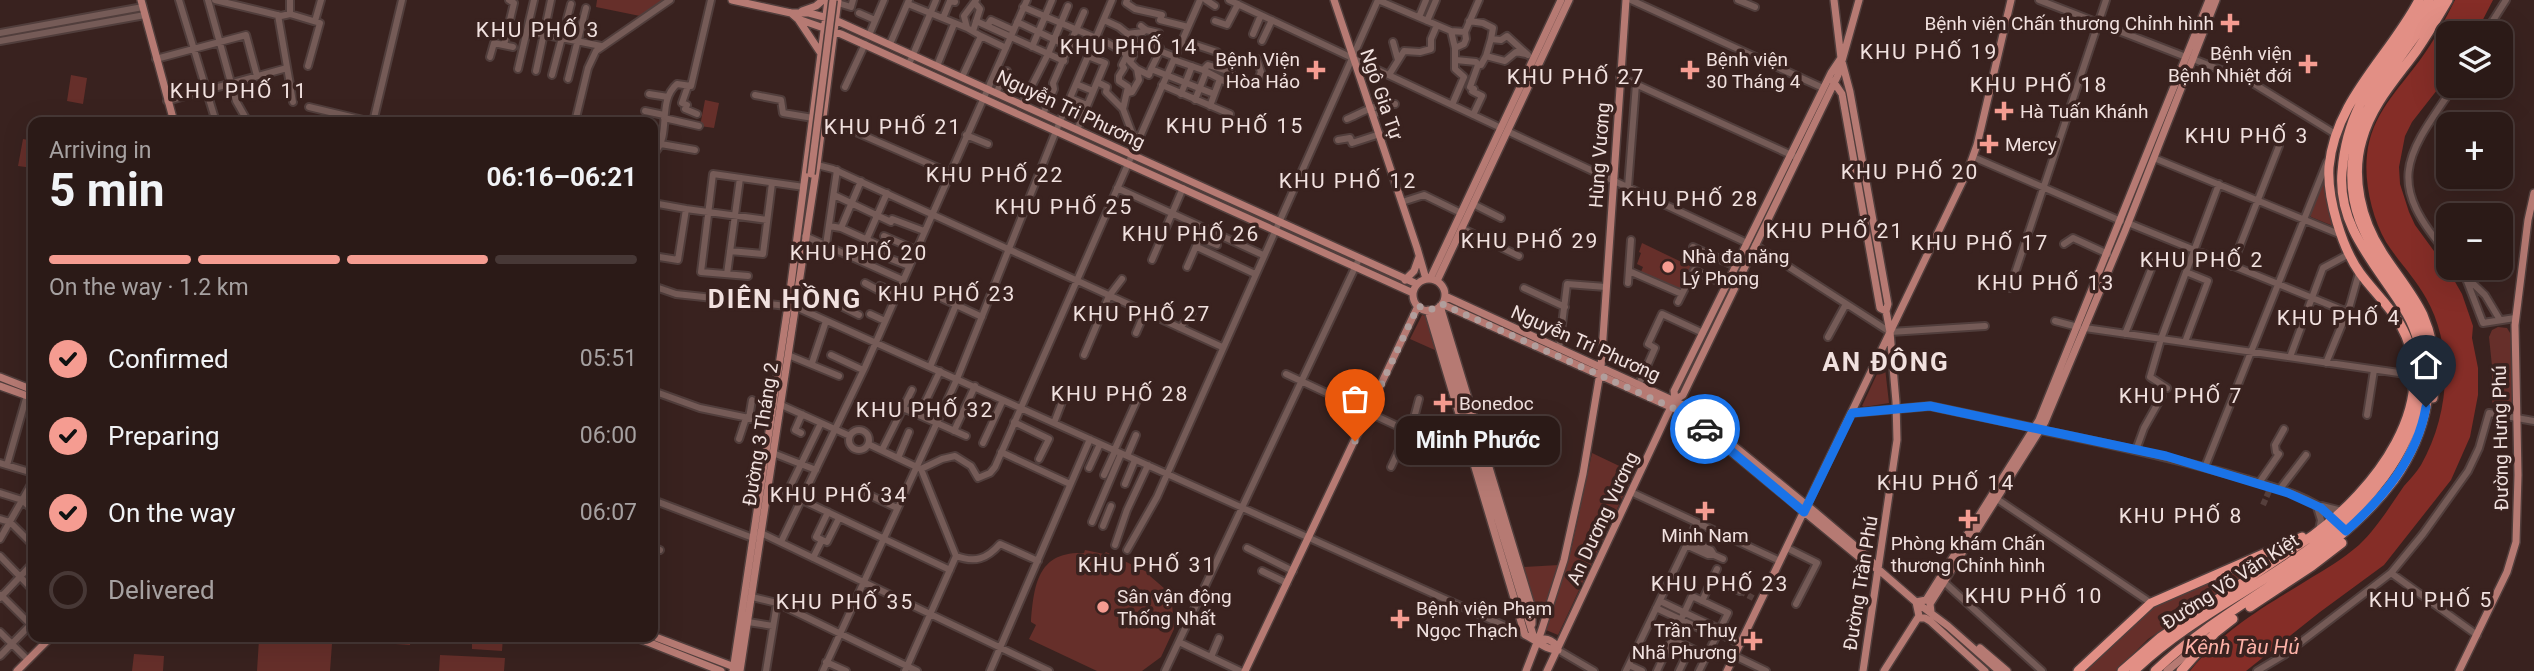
<!DOCTYPE html>
<html lang="en">
<head>
<meta charset="utf-8">
<style>
  body { margin:0; font-family:Roboto,sans-serif; background:#332320; color:#f1f3f6; height:100vh; display:flex; flex-direction:column; font-size:26px; white-space:nowrap }
  * { box-sizing:border-box; margin:0 }
  p { font-size:23px; color:#a6a1a1 }
  .icon { flex:none; width:38px; height:38px; fill:none; stroke:currentColor; stroke-width:2; stroke-linecap:round; stroke-linejoin:round }
  .map { position:relative; flex:1; overflow:hidden }
  .panel { position:absolute; left:28px; top:117px; width:630px; height:525px; display:flex; flex-direction:column; background:#2b1a17; border-radius:14px; box-shadow:0 7px 28px #0002,0 0 0 2px #473836 }
  .panel>* { flex:none }
  .buttons { position:absolute; left:2436px; top:21px; display:grid; gap:14px }
  .buttons a { display:grid; place-items:center; width:77px; height:77px; border-radius:14px; background:#2b1a17; box-shadow:0 7px 28px #0002,0 0 0 2px #473836; font-size:35px }
  .pin { position:absolute; display:grid; place-items:center; width:60px; height:60px; color:#fff; margin:-72px -30px; border-radius:50% 50% 50% 0; rotate:-45deg; box-shadow:0 0 7px #0007 }
  .pin .icon { rotate:45deg }
  .courier { position:absolute; display:grid; place-items:center; width:70px; height:70px; margin:-35px; border:5px solid #1a73e8; border-radius:50%; background:#fff; color:#222; box-shadow:0 2px 9px #0007 }
  .bubble { position:absolute; height:49px; border-radius:14px; background:#2b1a17; box-shadow:0 7px 28px #0002,0 0 0 2px #473836; font-size:23px; font-weight:700; line-height:49px; text-align:center }
  .overview em { font-style:normal; font-weight:700 }
  .overview div { display:flex; flex-direction:column-reverse }
  .overview { display:flex; align-items:center; justify-content:space-between; height:119px; padding:0 21px }
  h1 { font-size:46px; font-weight:700; line-height:52px }
  .bar { display:grid; grid-template-columns:repeat(4,1fr); gap:10px 7px; align-content:center; height:84px; padding:0 21px }
  .bar i { height:9px; border-radius:5px; background:#473836 }
  .bar .current { background:#f59c91 }
  .bar p { grid-column:span 4 }
  ol { padding:0 21px; list-style:none }
  li { display:flex; align-items:center; gap:21px; height:77px }
  li p { margin-inline-start:auto }
  li .icon { padding:7px; border-radius:50%; background:#f59c91; color:#111; stroke-width:4 }
  li:last-child { color:#a6a1a1 }
  li i { width:38px; height:38px; border:4px solid #473836; border-radius:50% }
  .map>svg:first-child { display:block }
  .green { fill:#662f2a }
  .water { fill:#852d27 }
  .lines { fill:none; stroke-linecap:round; stroke-linejoin:round }
  .minor-tunnel { stroke:#553f3c; stroke-width:6; stroke-dasharray:6 3; stroke-linecap:butt }
  .minor-casing { stroke:#513e3c; stroke-width:10 }
  .major-casing { stroke:#513e3c; stroke-width:10 }
  .highway-casing { stroke:#513e3c; stroke-width:12 }
  .minor { stroke:#755b57; stroke-width:6 }
  .major { stroke:#b67a73; stroke-width:7 }
  .highway { stroke:#e28f85; stroke-width:9 }
  .major-bridge-casing { stroke:#513e3c; stroke-width:10; stroke-linecap:butt }
  .major-bridge { stroke:#b67a73; stroke-width:7 }
  .done { stroke:#b19e9c; stroke-width:7; stroke-dasharray:0 12.6 }
  .route { stroke:#1a73e8; stroke-width:9 }
  .poi-dot { fill:#f59c91; stroke:#39221f; stroke-width:2.5 }
  .labels { text-anchor:middle; stroke-width:7; stroke-linejoin:round; paint-order:stroke }
  .poi-label { font-size:19px; fill:#f1e1df; stroke:#39221f; text-anchor:start }
  .street-label { font-size:19px; fill:#f1e1df; stroke:#39221f }
  .neighbourhood-label { font-size:21px; letter-spacing:2px; fill:#f1e1df; stroke:#39221f }
  .water-label { font-size:21px; font-style:italic; fill:#feb2a8; stroke:#39221f }
  .district-label { font-size:26px; font-weight:bold; letter-spacing:2px; fill:#f1e1df; stroke:#39221f }
</style>
</head>
<body>
<div class="map">
<svg width="2534" height="671" viewBox="0 0 2534 671">
  <rect width="100%" height="100%" fill="#39221f"/>
  <path class="green" d="M597 0H663L640 16 596 7Z
    M71 75 87 78 83 104 67 101Z
    M705 100 719 103 714 128 700 126Z
    M23 139 33 141V168L18 166Z
    M2326 170 2338 228 2311 217 2309 212Z
    M1642 243 1694 268 1681 292 1640 274 1643 267 1637 264 1641 253 1639 252Z
    M1422 315 1427 316 1437 351 1410 339Z
    M2498 327 2507 328 2512 336V404L2508 410 2501 412 2494 407 2492 401V366L2489 337 2492 330Z
    M1884 359 1889 403 1864 407 1862 406Z
    M1592 453 1634 473 1558 635 1546 630 1572 546Z
    M2296 544 2148 639 2116 671H2084L2152 607Z
    M1085 550 1104 554 1106 552 1151 574 1150 576 1165 589 1163 591 1172 603 1174 629 1161 657 1142 671H1097L1029 639 1036 625 1031 622C1034 584 1038 551 1084 553Z
    M1559 565 1546 605H1535L1523 567Z
    M350 637H411L410 645 350 641Z
    M472 637H503L502 651 472 649Z
    M259 639 332 644 330 671H257Z
    M134 654 164 656 163 671H132Z
    M440 655 505 658 504 671H439Z"/>
  <path class="water" d="M2455 0H2493L2476 33H2448V76L2412 122 2405 136 2399 167 2400 184 2409 212 2415 225 2450 273 2462 294 2473 326 2472 338 2478 368V395L2470 437 2451 480 2384 565 2320 612 2246 671H2190C2223 630 2262 608 2306 581 2324 570 2343 559 2359 545 2377 528 2390 506 2404 486 2410 479 2416 473 2421 465 2449 416 2455 349 2426 298 2415 278 2398 261 2386 242 2372 217 2364 183 2367 155 2371 115 2398 90 2420 60 2434 41 2445 20 2455 0Z"/>
  <g class="lines">
    <path class="minor-tunnel" d="M2263 505 2269 491
      M1740 591 1755 599"/>
    <defs>
      <path id="minor" d="M179 0 216 122
        M208 0 236 101 248 122
        M215 0 281 16 290 14 320 23 308 66
        M1127 0 1126 3 1135 9 1162 15 1160 20 1188 27
        M1206 0 1215 6
        M1229 0 1501 128
        M1378 0 1451 31 1465 32 1479 0
        M1631 0 1823 88
        M1738 0 1755 7
        M2039 0 2186 57
        M838 3 851 7 853 0
        M908 4 967 28
        M1023 7 1108 43 1126 54
        M859 13 875 20
        M290 14V0
        M278 15 293 102
        M1419 17 1426 0
        M943 18 950 1 955 2
        M1104 20 1119 27 1135 40 1160 48V51L1175 57
        M315 21 321 0
        M976 21 1064 61
        M1215 21 1227 25 1238 4
        M1427 21 1436 0
        M1469 21 1483 23 1493 28 1491 39 1501 40 1507 36 1528 55
        M1017 22 1070 47
        M987 26 991 20 1013 30
        M1141 26 1146 30 1159 33 1153 46
        M527 31 601 46
        M973 31 980 9 975 3
        M1451 31 1455 48V69L1464 77 1452 105
        M0 33 143 7
        M2485 33 2506 0
        M1127 34 1143 32 1145 29
        M1253 34 1261 15
        M869 35 884 0
        M981 36 1006 48
        M1491 39 1486 56 1505 61 1516 52 1526 54
        M0 41 145 15
        M1262 41 1272 20
        M1393 42 1398 60
        M890 44 909 0
        M1181 44 1193 48 1196 45 1217 52
        M504 45 514 3 509 0
        M1032 47 1052 0
        M1455 48 1464 44 1466 39 1465 32
        M490 57 494 43 513 47
        M156 59 246 35 257 76
        M2193 59 2251 82 2337 135
        M1174 60 1203 70 1228 83 1252 85V81L1258 80 1261 72 1257 59
        M1456 60 1476 62 1478 65
        M909 64 936 0
        M937 66 954 24
        M518 69 534 0
        M1151 69 1160 51
        M1203 70 1208 65 1231 72V83
        M536 71 551 0
        M552 75 571 4
        M1389 75 1404 51 1420 52 1431 49V39L1437 25
        M962 77 981 36 967 28 964 16 976 0
        M1620 77 1798 158
        M568 79 586 8
        M1097 82 1107 87 1106 92 1123 109 1132 133 1138 139
        M1076 84 1093 91
        M1162 85 1230 114
        M688 86 682 103 687 105 685 109 697 114
        M845 87 865 44
        M996 93 1007 71
        M1128 93 1132 92 1139 80 1137 69
        M649 94 668 97
        M1181 94 1192 66
        M755 95 781 100 783 113 813 118
        M1070 98 1087 105
        M1195 100 1206 72
        M167 101 287 68
        M1022 105 1048 54 1068 6
        M1210 106 1220 79
        M309 107 372 122
        M1123 109 1128 87 1119 81V76L1124 68 1122 65 1131 47 1136 50 1130 62 1137 69 1149 75 1151 69 1214 94
        M645 111 664 115
        M1043 114 1054 89 1053 83 1084 12
        M1373 115 1386 110
        M1473 115 1482 96 1472 91 1474 89 1470 87 1478 65H1481L1486 56
        M664 118 699 126
        M1347 119C1363 112 1377 103 1395 104
        M373 122 402 0
        M575 122 588 68 596 51 670 0
        M851 130 950 173
        M1077 130 1105 63 1088 56
        M1507 131 1747 243
        M966 135 988 144
        M1338 140 1350 138 1352 143 1380 134
        M661 144 695 150
        M653 150 656 151C671 133 657 101 677 84L691 86 711 0
        M1973 157 2121 221
        M2154 158 2339 234
        M817 165 833 169 1222 347
        M653 180V169
        M1628 187 1636 84
        M1117 188 1263 255
        M834 195 891 222
        M1402 202 1424 195 1461 213
        M653 203 686 209 678 260 653 256
        M1473 204 1501 218
        M686 209 767 220
        M892 219 924 231
        M2128 223 2347 312
        M829 226 841 228 881 246
        M841 228 861 181
        M1461 228 1519 256
        M805 236 903 280
        M884 236 916 250
        M1200 238 1217 245
        M2064 244 2073 238 2108 254
        M826 245 837 170
        M1755 245 1890 332 1985 326
        M1197 247 1255 274
        M1693 247 1735 266
        M730 251 763 254 772 183
        M876 253 909 266
        M2448 254C2384 181 2406 156 2454 86
        M858 259 887 193
        M1152 260 1183 188
        M2232 266 2279 146
        M1187 267 1204 228
        M2459 268 2465 276 2483 323 2515 318
        M1629 271 1682 294
        M727 274 740 178
        M748 276 701 272 713 174 804 187
        M2465 276 2485 295 2500 320
        M865 283 878 290 880 286 897 293
        M1628 283 1631 240
        M653 286 676 294 796 307 1525 635
        M1524 288 1565 307
        M2010 288 2106 0
        M937 296 982 317
        M1678 302 1694 270 1726 285
        M837 304 859 315
        M870 314 885 321
        M2055 321 2078 327
        M1180 328 1192 313
        M2085 328 2406 374 2412 378
        M1136 333 1145 312
        M2125 334 2154 262
        M1828 337 1846 304
        M2185 342 2208 281 2186 272
        M1559 349 1567 284 1606 287
        M788 355 839 376
        M831 355 863 370
        M1084 355 1109 296 1122 279
        M2290 357 2323 268 2349 254
        M812 363 826 321
        M2326 363 2350 305 2359 273
        M930 367 956 305
        M1286 374 1408 431
        M1639 384 1655 348 1648 344 1662 314 1703 333
        M2167 388 2150 377 2161 339 2219 184
        M653 391 700 408 773 423
        M779 404 850 436
        M903 408 966 436
        M1852 413 1930 406 2035 428
        M919 415 940 371
        M2367 415 2374 370
        M749 418 752 400
        M1014 422 1049 439 1039 459
        M1054 423 1062 402
        M2040 430C2110 444 2178 459 2246 479 2276 488 2311 496 2334 518
        M849 440a10 10 0 1 1 20 0a10 10 0 1 1-20 0Z
        M954 431 975 386
        M1408 431 1460 418
        M801 433 795 430 802 414
        M1407 433 1412 457
        M739 439 746 418
        M983 443 1003 400
        M868 444 921 469 956 556
        M882 450 912 390
        M2136 450 2144 428 2162 396
        M1114 451 1142 389
        M1001 452 1070 484
        M773 453 816 470
        M1127 456 1136 435
        M898 458 909 432
        M0 463 33 473
        M7 465 27 395
        M1391 467 1414 418 1419 399
        M2205 467 2327 162
        M1089 468 1100 444
        M921 469 942 459 955 456 971 466 978 478 990 473 995 467 1200 0
        M1104 475 1115 451
        M2259 483 2279 454 2276 452 2275 445 2284 429
        M1125 484 1135 460
        M2280 489 2306 455
        M863 492 897 508
        M1631 492 1780 561
        M0 493 22 500 33 510
        M787 493 821 423
        M1997 499 2151 603
        M653 500 753 538 761 533 1049 671
        M802 500 950 570
        M2322 506 2342 511
        M2317 507 2321 520 2319 530
        M0 519 10 522 33 545
        M1092 522 1121 454
        M1103 526 1111 506
        M0 539 33 481
        M822 540 827 542 839 518
        M822 540 816 537 828 512
        M1689 540 1711 550 1714 555 1723 559
        M781 542 865 367 1027 0
        M1115 545 1127 510 1148 465
        M1686 545 1708 555H1714
        M653 547 660 550
        M1247 548 1293 571
        M1787 548 1817 563 1796 604
        M1127 550 1157 497 1378 0
        M0 556 33 590
        M956 556C975 563 987 559 1000 544L1038 561
        M813 558 822 540
        M1262 571 1287 583
        M2391 573 2477 635
        M1713 578 1740 591
        M1944 582 2042 671
        M1 595 33 627
        M752 597 777 603 917 671
        M0 598 33 563
        M1660 601 1717 628 1721 634 1740 644
        M1702 601 1717 569
        M1656 608 1714 635H1719
        M748 622 773 626
        M0 632 28 660
        M1672 639 1707 656
        M1179 642 1240 671
        M1558 650 1594 671
        M0 656 33 622
        M1735 656 1766 671
        M1211 657 1219 638
        M826 662 846 671
        M1629 665 1642 671
        M766 671 777 603
        M823 671 957 379 1058 126 1112 0
        M905 671 956 556
        M990 671 1090 439
        M1165 671 1359 259
        M1626 671 1697 523
        M1657 671 1692 596 1728 613 1699 671
        M1679 671 1690 648
        M2257 671 2284 655 2391 573 2423 534 2468 471 2479 448 2489 413 2534 421"/>
      <path id="major" d="M141 0 174 122
        M732 0 791 13H809L835 20 1417 284
        M1334 0 1417 248 1426 279
        M1834 0 1841 58 1850 92 1888 304 1886 311 1890 332 1896 402 1897 440 1863 671
        M802 11 816 6 823 0
        M791 13 798 19 841 34 1413 293
        M798 19 820 52
        M1833 81 1842 94 1880 308 1886 311
        M1430 279 1561 0
        M1413 295a16 16 0 1 1 32 0a16 16 0 1 1-32 0Z
        M1405 280 1414 271 1419 257
        M1437 281 1569 0
        M1445 296 1685 406 1815 512 1868 557 1878 569 1916 602 1948 626 1999 671
        M1442 304 1684 413 1865 562 1877 569
        M1440 306 1532 609V624
        M1428 310 1525 635C1537 640 1545 650 1558 650
        M1434 310 1534 638
        M0 377 33 390
        M0 386 33 398
        M1675 400 1674 391 1831 73 1841 58
        M1931 612 1930 604 2045 422 2125 231 2216 0
        M1918 618H1925L1930 621 1985 671
        M653 636 737 668
        M635 637 721 671
        M1539 641C1546 636 1556 642 1558 650
        M1980 648 2007 671
        M17 671 51 637
        M733 671 789 299 828 0
        M740 671 817 165 838 0
        M1245 671 1418 306
        M1526 671 1541 632 1564 560 1583 474 1601 367 1626 0
        M1547 671 1667 415 1675 400 1683 395 1838 75 1859 0
        M1727 671 1968 170 1977 145 2011 0
        M1884 671 1919 616 1916 602 1926 600 2039 420 2209 0
        M2167 671 2208 637
        M2459 671 2507 572 2516 542 2518 475 2515 325 2528 220 2534 193"/>
      <path id="highway" d="M2433 398C2438 370 2434 341 2423 315 2412 292 2395 273 2382 252 2361 220 2351 177 2362 140 2372 104 2396 79 2417 50 2428 34 2438 17 2448 0
        M2250 607 2312 566 2342 543
        M2078 671 2151 603 2302 537
        M2122 671 2161 637 2312 536C2373 491 2445 403 2400 324 2389 305 2373 291 2360 273 2342 248 2327 198 2329 167 2335 100 2390 56 2419 0
        M2134 671C2211 597 2319 566 2384 477 2418 431 2437 367 2407 314 2380 268 2337 229 2342 172 2348 92 2393 64 2429 0
        M2155 671C2229 600 2331 564 2394 480 2411 456 2422 431 2427 402 2431 376 2430 349 2420 324 2393 261 2343 236 2353 156 2360 97 2410 51 2439 0
        M2181 671 2215 633 2233 619"/>
    </defs>
    <use href="#minor" class="minor-casing"/>
    <use href="#major" class="major-casing"/>
    <use href="#highway" class="highway-casing"/>
    <use href="#minor" class="minor"/>
    <use href="#major" class="major"/>
    <use href="#highway" class="highway"/>
    <defs>
      <path id="major-bridge" d="M811 174 833 0"/>
    </defs>
    <use href="#major-bridge" class="major-bridge-casing"/>
    <use href="#major-bridge" class="major-bridge"/>
  </g>
  <g class="lines">
    <path class="done" d="M1355 441 1418 306 1430 310 1442 304 1684 413 1705 429"/>
    <path class="route" d="M1705 429 1804 512 1852 413 1930 406 2166 456 2288 493 2321 508 2346 531C2383 498 2417 458 2426 407"/>
  </g>
  <g class="poi-dot">
    <path d="M2226.5 12.5h7v7h7v7h-7v7h-7v-7h-7v-7h7z"/>
    <path d="M2304.5 53.5h7v7h7v7h-7v7h-7v-7h-7v-7h7z"/>
    <path d="M1312.5 59.5h7v7h7v7h-7v7h-7v-7h-7v-7h7z"/>
    <path d="M1686.5 59.5h7v7h7v7h-7v7h-7v-7h-7v-7h7z"/>
    <path d="M2000.5 100.5h7v7h7v7h-7v7h-7v-7h-7v-7h7z"/>
    <path d="M1985.5 133.5h7v7h7v7h-7v7h-7v-7h-7v-7h7z"/>
    <circle cx="1668" cy="267" r="7"/>
    <path d="M1439.5 392.5h7v7h7v7h-7v7h-7v-7h-7v-7h7z"/>
    <path d="M1701.5 500.5h7v7h7v7h-7v7h-7v-7h-7v-7h7z"/>
    <path d="M1964.5 508.5h7v7h7v7h-7v7h-7v-7h-7v-7h7z"/>
    <circle cx="1103" cy="607" r="7"/>
    <path d="M1396.5 608.5h7v7h7v7h-7v7h-7v-7h-7v-7h7z"/>
    <path d="M1749.5 630.5h7v7h7v7h-7v7h-7v-7h-7v-7h7z"/>
  </g>
  <g class="labels">
    <g class="poi-label">
      <text x="2214" y="30" text-anchor="end">Bệnh viện Chấn thương Chỉnh hình</text>
      <text x="2292" y="60" text-anchor="end">Bệnh viện<tspan x="2292" dy="22">Bệnh Nhiệt đới</tspan></text>
      <text x="1300" y="66" text-anchor="end">Bệnh Viện<tspan x="1300" dy="22">Hòa Hảo</tspan></text>
      <text x="1706" y="66">Bệnh viện<tspan x="1706" dy="22">30 Tháng 4</tspan></text>
      <text x="2020" y="118">Hà Tuấn Khánh</text>
      <text x="2005" y="151">Mercy</text>
      <text x="1682" y="263">Nhà đa năng<tspan x="1682" dy="22">Lý Phong</tspan></text>
      <text x="1459" y="410">Bonedoc</text>
      <text x="1705" y="542" text-anchor="middle">Minh Nam</text>
      <text x="1968" y="550" text-anchor="middle">Phòng khám Chấn<tspan x="1968" dy="22">thương Chỉnh hình</tspan></text>
      <text x="1117" y="603">Sân vận động<tspan x="1117" dy="22">Thống Nhất</tspan></text>
      <text x="1416" y="615">Bệnh viện Phạm<tspan x="1416" dy="22">Ngọc Thạch</tspan></text>
      <text x="1737" y="637" text-anchor="end">Trần Thuỵ<tspan x="1737" dy="22">Nhã Phương</tspan></text>
    </g>
    <g class="street-label">
      <text transform="translate(1382 94) rotate(71)" y="7">Ngô Gia Tự</text>
      <text transform="translate(1071 109) rotate(25)" y="7">Nguyễn Tri Phương</text>
      <text transform="translate(1599 155) rotate(-86)" y="7">Hùng Vương</text>
      <text transform="translate(1586 343) rotate(24)" y="7">Nguyễn Tri Phương</text>
      <text transform="translate(760 434) rotate(-81)" y="7">Đường 3 Tháng 2</text>
      <text transform="translate(2500 438) rotate(-91)" y="7">Đường Hưng Phú</text>
      <text transform="translate(1602 518) rotate(-65)" y="7">An Dương Vương</text>
      <text transform="translate(2230 581) rotate(-33)" y="7">Đường Võ Văn Kiệt</text>
      <text transform="translate(1860 583) rotate(-81)" y="7">Đường Trần Phú</text>
    </g>
    <g class="neighbourhood-label">
      <text x="538" y="37">KHU PHỐ 3</text>
      <text x="1129" y="54">KHU PHỐ 14</text>
      <text x="1929" y="59">KHU PHỐ 19</text>
      <text x="1576" y="84">KHU PHỐ 27</text>
      <text x="2039" y="92">KHU PHỐ 18</text>
      <text x="239" y="98">KHU PHỐ 11</text>
      <text x="1235" y="133">KHU PHỐ 15</text>
      <text x="893" y="134">KHU PHỐ 21</text>
      <text x="2247" y="143">KHU PHỐ 3</text>
      <text x="1910" y="179">KHU PHỐ 20</text>
      <text x="995" y="182">KHU PHỐ 22</text>
      <text x="1348" y="188">KHU PHỐ 12</text>
      <text x="1690" y="206">KHU PHỐ 28</text>
      <text x="1064" y="214">KHU PHỐ 25</text>
      <text x="1835" y="238">KHU PHỐ 21</text>
      <text x="1191" y="241">KHU PHỐ 26</text>
      <text x="1530" y="248">KHU PHỐ 29</text>
      <text x="1980" y="250">KHU PHỐ 17</text>
      <text x="859" y="260">KHU PHỐ 20</text>
      <text x="2202" y="267">KHU PHỐ 2</text>
      <text x="2046" y="290">KHU PHỐ 13</text>
      <text x="947" y="301">KHU PHỐ 23</text>
      <text x="1142" y="321">KHU PHỐ 27</text>
      <text x="2339" y="325">KHU PHỐ 4</text>
      <text x="1120" y="401">KHU PHỐ 28</text>
      <text x="2181" y="403">KHU PHỐ 7</text>
      <text x="925" y="417">KHU PHỐ 32</text>
      <text x="1946" y="490">KHU PHỐ 14</text>
      <text x="839" y="502">KHU PHỐ 34</text>
      <text x="2181" y="523">KHU PHỐ 8</text>
      <text x="1147" y="572">KHU PHỐ 31</text>
      <text x="1720" y="591">KHU PHỐ 23</text>
      <text x="2034" y="603">KHU PHỐ 10</text>
      <text x="2431" y="607">KHU PHỐ 5</text>
      <text x="845" y="609">KHU PHỐ 35</text>
    </g>
    <g class="water-label">
      <text x="2242" y="654">Kênh Tàu Hủ</text>
    </g>
    <g class="district-label">
      <text x="785" y="308">DIÊN HỒNG</text>
      <text x="1886" y="371">AN ĐÔNG</text>
    </g>
  </g>
</svg>
<div class="buttons">
<a><svg class="icon" aria-label="layers" viewBox="0 0 24 24"><path d="M12 4l9 5-9 5-9-5zM3 14l9 5 9-5"/></svg></a>
<a>+</a>
<a>−</a>
</div>
<div class="pin" style="left:1355px;top:441px;background:#ea580c"><svg class="icon" aria-label="bag" viewBox="0 0 24 24"><path d="M5 8h14l-1 12H6zM9 8a3 3 0 0 1 6 0"/></svg></div>
<div class="pin" style="left:2426px;top:407px;background:#1f2937"><svg class="icon" aria-label="home" viewBox="0 0 24 24"><path d="M3 11l9-7 9 7M6 9v11h12V9"/></svg></div>
<div class="courier" style="left:1705px;top:429px"><svg class="icon" aria-label="car" viewBox="0 0 24 24"><path d="M5 17H2v-5l4-1 3-4h7l3 4 3 1v5h-3M9 17h6M6 11h13"/><circle cx="7" cy="17" r="2"/><circle cx="17" cy="17" r="2"/></svg></div>
<div class="bubble" style="left:1396px;top:416px;width:164px">Minh Phước</div>
<section class="panel">
<div class="overview"><div><h1>5 min</h1><p>Arriving in</p></div><em>06:16–06:21</em></div>
<div class="bar"><i class="current"></i><i class="current"></i><i class="current"></i><i></i><p>On the way · 1.2 km</p></div>
<ol>
<li><svg class="icon" aria-label="check" viewBox="0 0 24 24"><path d="M5 12l5 5 9-10"/></svg>Confirmed<p>05:51</p></li>
<li><svg class="icon" aria-label="check" viewBox="0 0 24 24"><path d="M5 12l5 5 9-10"/></svg>Preparing<p>06:00</p></li>
<li><svg class="icon" aria-label="check" viewBox="0 0 24 24"><path d="M5 12l5 5 9-10"/></svg>On the way<p>06:07</p></li>
<li><i></i>Delivered</li>
</ol>
</section>
</div>
</body>
</html>
